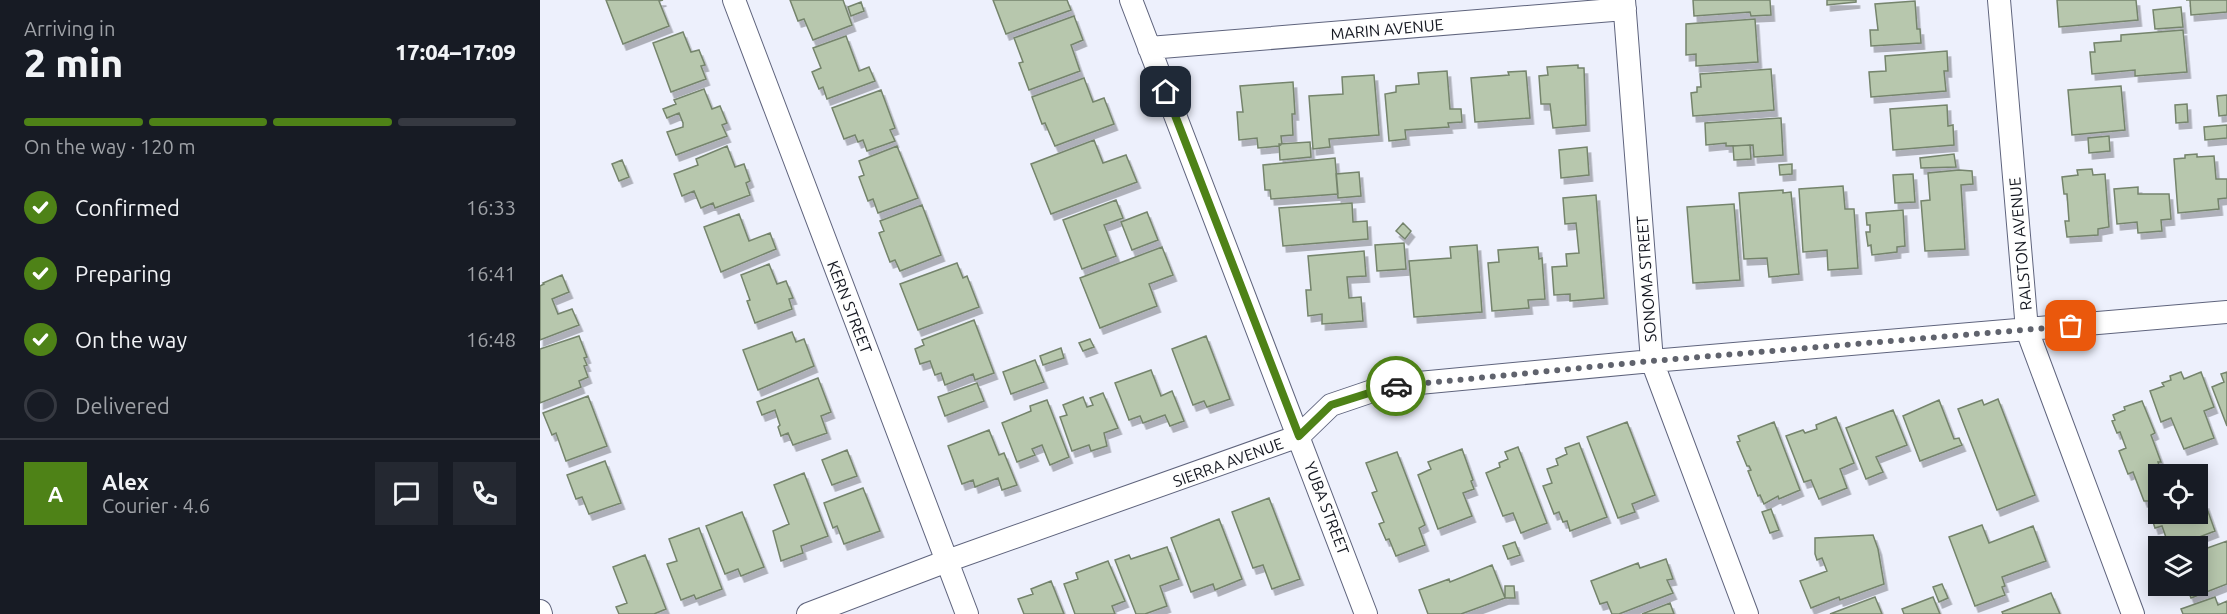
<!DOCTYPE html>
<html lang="en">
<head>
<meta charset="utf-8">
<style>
  body { margin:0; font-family:Ubuntu,sans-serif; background:#242831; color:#f1f3f6; height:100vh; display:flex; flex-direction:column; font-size:22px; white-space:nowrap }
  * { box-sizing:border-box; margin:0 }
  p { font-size:20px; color:#9ea1a6 }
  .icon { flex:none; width:33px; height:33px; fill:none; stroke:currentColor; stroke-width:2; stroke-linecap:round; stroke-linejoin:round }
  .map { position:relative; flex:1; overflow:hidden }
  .panel { display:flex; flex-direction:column; background:#171b24; width:540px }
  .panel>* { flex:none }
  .fabs { position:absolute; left:1608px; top:464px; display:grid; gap:12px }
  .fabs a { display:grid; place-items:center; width:60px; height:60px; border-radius:0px; background:#171b24; box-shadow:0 3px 15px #0003; font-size:30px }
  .pin { position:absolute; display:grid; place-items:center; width:51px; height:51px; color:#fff; margin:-26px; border-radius:12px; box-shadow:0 3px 9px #0006 }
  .courier { position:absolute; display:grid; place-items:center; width:60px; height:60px; margin:-30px; border:4px solid #4e8217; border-radius:50%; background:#fff; color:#222; box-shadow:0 2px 8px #0007 }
  .head em { font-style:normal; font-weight:800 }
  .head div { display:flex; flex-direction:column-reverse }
  .head { display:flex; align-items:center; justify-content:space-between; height:102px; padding:0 24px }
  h1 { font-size:39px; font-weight:800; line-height:45px }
  .bar { display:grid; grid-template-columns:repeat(4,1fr); gap:9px 6px; align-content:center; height:72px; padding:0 24px }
  .bar i { height:8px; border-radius:4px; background:#363941 }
  .bar .active { background:#4e8217 }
  .bar p { grid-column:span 4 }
  .line { display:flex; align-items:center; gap:15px; padding:0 24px; border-top:2px solid #363941 }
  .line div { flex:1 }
  .round { display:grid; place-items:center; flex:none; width:63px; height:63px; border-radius:0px; background:#242831 }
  ol { padding:0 24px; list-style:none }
  li { display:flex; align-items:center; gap:18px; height:66px }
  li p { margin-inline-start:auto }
  li .icon { padding:6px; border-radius:50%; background:#4e8217; color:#fff; stroke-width:4 }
  li:last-child { color:#9ea1a6 }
  li i { width:33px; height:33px; border:3px solid #363941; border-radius:50% }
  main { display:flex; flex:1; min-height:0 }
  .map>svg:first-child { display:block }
  .building { fill:#b7c7ad; stroke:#75846c; stroke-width:1.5; filter:url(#shadow) }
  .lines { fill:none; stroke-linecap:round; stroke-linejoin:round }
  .minor-casing { stroke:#5f647d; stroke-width:24 }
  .minor { stroke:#fff; stroke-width:22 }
  .done { stroke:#60636d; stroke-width:6; stroke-dasharray:0 10.8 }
  .route { stroke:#4e8217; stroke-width:8 }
  .labels { text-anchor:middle; stroke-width:4.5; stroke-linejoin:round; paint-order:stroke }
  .street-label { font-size:16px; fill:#141720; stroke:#fefefe }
</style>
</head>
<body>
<main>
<section class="panel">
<div class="head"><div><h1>2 min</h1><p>Arriving in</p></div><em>17:04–17:09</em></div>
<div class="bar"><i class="active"></i><i class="active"></i><i class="active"></i><i></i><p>On the way · 120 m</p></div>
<ol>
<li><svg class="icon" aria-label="check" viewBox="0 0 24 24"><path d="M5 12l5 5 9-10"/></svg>Confirmed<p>16:33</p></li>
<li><svg class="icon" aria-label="check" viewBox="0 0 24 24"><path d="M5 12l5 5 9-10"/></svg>Preparing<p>16:41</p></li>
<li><svg class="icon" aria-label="check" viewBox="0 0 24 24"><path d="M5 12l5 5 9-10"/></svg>On the way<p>16:48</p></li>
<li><i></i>Delivered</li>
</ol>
<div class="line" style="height:108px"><b class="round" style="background:#4e8217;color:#fff">A</b><div><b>Alex</b><p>Courier · 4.6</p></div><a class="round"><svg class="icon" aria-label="chat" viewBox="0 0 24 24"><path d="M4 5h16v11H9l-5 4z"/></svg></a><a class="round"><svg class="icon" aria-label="phone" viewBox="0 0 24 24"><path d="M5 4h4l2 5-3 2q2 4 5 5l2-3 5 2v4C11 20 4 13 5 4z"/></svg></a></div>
</section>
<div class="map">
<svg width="1687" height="614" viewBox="0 0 1687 614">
  <defs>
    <filter id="shadow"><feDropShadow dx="3.5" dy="6" stdDeviation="0" flood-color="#0004"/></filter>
  </defs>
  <rect width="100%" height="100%" fill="#edf0fc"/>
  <path class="building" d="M66 0H123L119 1 129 26 83 44Z
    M250 0H303L312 25 273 40 264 19 258 21Z
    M453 0H527L531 10 466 34Z
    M1153 0H1230L1231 15 1211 16 1210 12 1154 16Z
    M1287 0H1316V2L1287 5Z
    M1517 0H1596L1598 20 1519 27Z
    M1646 0H1687V12L1651 15 1650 0Z
    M1375 1 1377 29H1380L1381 43 1331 46 1330 30H1338L1335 4Z
    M321 2 324 11 311 16 308 7Z
    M1641 7 1643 27 1615 29 1613 10Z
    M534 16 543 40 531 45 540 71 489 90 479 63 483 62 474 38Z
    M1215 19 1218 62 1156 66V54L1146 55V24Z
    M1643 30 1647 72 1595 76V70L1552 74 1550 52H1555L1554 43 1581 41V35Z
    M143 32 151 52 159 50 165 65 161 66 166 79 131 92 113 43Z
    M306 36 319 71 329 67 335 81 287 99 283 87 279 89 272 72 281 68 273 48Z
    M1407 51 1408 71H1404L1406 91 1331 97 1329 72 1346 71 1345 56Z
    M1038 65V68H1044L1046 125 1013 128 1010 104H1001L999 76 1008 75 1007 67Z
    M1231 69 1234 110 1153 116 1151 93 1157 92V87H1161L1160 74Z
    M907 71 910 109H921L922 122 908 123 909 127 865 130 866 139 849 141 845 94 856 92V86L879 84 878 73Z
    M986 71 990 118 935 122 931 78 969 75 968 72Z
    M834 75 839 135 789 139 790 147 773 149 769 96 803 94 802 77Z
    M544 78 553 102 564 98 574 124 515 146 505 123 502 124 492 97Z
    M753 82 755 114H752L753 135 741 136 742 144 739 146 718 148 717 138 699 140 697 112H703L700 86Z
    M1581 86 1585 130 1532 135 1528 90Z
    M164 89 172 109 180 106 187 123 182 125 187 136 136 155 127 132 143 127V123L139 113 127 118 123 109 136 104 134 100Z
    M341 90 355 128 350 130 355 141 327 151 323 140 318 142 315 135 304 139 292 108Z
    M1687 95V115L1679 116 1677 96Z
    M1647 104 1648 122 1636 123 1635 105Z
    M1407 105 1408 126 1413 125 1414 145 1353 150 1350 109Z
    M1241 118 1243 155 1214 157 1213 145 1186 146V143L1166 145 1165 123Z
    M1687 125V138L1665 140 1664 127Z
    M1569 136 1570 151 1549 153 1548 138Z
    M554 140 563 163 586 155 597 182 511 214 491 164Z
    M770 142 771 157 740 160 739 144Z
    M1210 145 1211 159 1194 160 1193 146Z
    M187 146 195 167 204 164 210 181 206 183 210 195 175 208 173 203 161 208 154 191 142 196 134 174 158 165 156 159Z
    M357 146 378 198 338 213 333 199 328 201 319 177 324 175 319 161Z
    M1047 147 1049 175 1021 178 1019 150Z
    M1414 154 1416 167 1381 168 1380 158Z
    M1657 154V157L1674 156 1676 179H1687V198L1678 199 1679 209 1638 213 1634 159 1645 158V155Z
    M795 158 798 194 731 199 730 190H725L723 165Z
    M82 160 89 177 79 181 72 164Z
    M1252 164V174L1240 175 1239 165Z
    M1552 169 1553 175 1565 174 1569 227 1558 229V235L1527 237 1525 221H1529L1527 194H1524L1522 177 1538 175 1537 170Z
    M1419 170 1432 171 1433 184 1421 185 1425 249 1385 251 1381 201 1390 200 1388 173Z
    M819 172 821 196 798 198 796 174Z
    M1373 174 1375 202 1355 203 1353 175Z
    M1303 186 1305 209H1314L1318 268 1288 270 1287 250 1263 252 1259 189Z
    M1598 187V194H1629L1631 219 1621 220 1622 231 1598 233 1597 222 1577 224 1574 189Z
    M1243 190V193L1251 192 1259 274 1229 277 1227 258 1204 259 1199 193Z
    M1056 195 1064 298 1030 301V294L1014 295 1012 267 1027 266 1026 254 1039 253 1036 223 1025 224 1023 198Z
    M576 200 583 218 564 225 576 256 542 269 523 220Z
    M812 203 813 222 827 221 828 239 743 246 739 208Z
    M1194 204 1200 280 1153 283 1147 207Z
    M382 205 401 255 360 271 355 260 350 262 339 233 344 231 340 221Z
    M1363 210 1365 246 1357 247V252L1332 255 1331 245 1328 246 1326 232H1330V225H1327L1326 213Z
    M607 212 618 240 592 250 581 222Z
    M199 214 209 241 230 233 236 249 181 272 164 227Z
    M863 223 871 231 865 239 856 231Z
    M864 243 866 269 837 271 835 245Z
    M937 245 942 312 874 317 869 261 911 258 910 247Z
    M622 247 633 275 609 284 617 306 560 328 540 278Z
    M998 247 999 259 1002 258 1005 299 988 300 989 308 952 311 948 263 959 262 958 250Z
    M824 251 826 276 807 277 809 298 821 297 823 321 782 324V314L768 316 766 290H771L768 256Z
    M417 263 423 278 427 276 439 307 378 330 360 284Z
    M229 264 237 284 246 281 253 298 249 299 252 309 215 323 207 301 210 300 201 275Z
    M22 275 29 292 12 299 18 314 32 309 39 325 0 340V286L4 284 3 283Z
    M434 320 454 373 435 380 433 374 405 385 401 373 395 375 390 361 380 364 375 349 384 345 382 340Z
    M252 332 256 342 264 339 274 366 218 390 203 350Z
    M39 336 47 357 44 358 47 365 44 366 48 377 39 381 41 387 0 403V349Z
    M666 336 690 399 667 407 664 401 653 405 632 349Z
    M550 339 554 347 543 351 539 343Z
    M521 348 524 358 503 365 500 356Z
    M495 360 504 382 471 394 463 372Z
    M611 370 621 396 632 391 644 421 630 426 625 415 603 423 600 416 589 420 575 383Z
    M1641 372 1644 379 1661 372 1674 407 1664 411 1674 438 1644 449 1631 418 1621 422 1610 391 1624 386 1622 383 1631 380 1630 376Z
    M1687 372V426L1672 387 1684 382 1681 374Z
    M278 378 291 412 281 416 287 433 253 445 248 433 241 436 238 427 240 425 235 410 222 415 217 402Z
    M437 383 444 401 405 416 398 397Z
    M563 393 578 428 564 433 567 446 551 451 549 445 532 451 520 417 527 415 523 405 543 397 547 407 553 405 550 398Z
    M48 396 67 446 26 461 16 433 12 435 3 413Z
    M1458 399 1495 495 1457 510 1418 409 1442 400 1444 405Z
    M507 400 529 457 510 465 502 445 492 449 495 455 477 462 462 423 491 411 490 406Z
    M1399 400 1414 439 1419 438 1422 445 1380 461 1363 416Z
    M1602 401 1615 433 1611 435 1621 462H1618L1622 474H1618V501H1604L1593 472 1588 474 1579 451 1586 448 1580 432 1577 433 1572 421 1575 420 1573 415 1585 410 1584 407Z
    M1353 410 1367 445 1336 457 1343 472 1326 479 1306 428Z
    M1296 417 1314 463 1300 469 1307 488 1279 499 1271 480 1264 482 1246 436 1263 430 1265 433 1277 429 1276 425Z
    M1087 422 1115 495 1092 504 1095 512 1078 518 1047 437Z
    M1234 422 1260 490 1239 499 1238 496 1224 504 1220 495 1218 496 1208 471 1211 470 1209 466H1207L1197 442 1200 441 1198 436Z
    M449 430 459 455 464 453 477 485 462 490 458 478 435 487 433 480 422 484 408 446Z
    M1039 443 1067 517 1030 531 1027 521 1023 522 1019 512 1014 514 1003 486 1012 483 1007 469 1018 465 1016 459 1027 454 1025 448Z
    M978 447 1007 523 981 533 973 513 963 516 946 473 960 467 959 463 968 459 965 452Z
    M922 449 933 480 931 481 934 489 923 493 932 516 898 529 878 475 891 469 888 462Z
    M307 450 317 476 292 485 282 460Z
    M857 452 885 525 879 528 885 545 856 556 849 539 846 540 839 524 844 522 832 493 837 491 826 463Z
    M65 461 81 503 49 514 42 497 36 499 27 475Z
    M264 473 288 536 261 546 263 553 241 561 233 531 249 524 234 485Z
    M323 488 340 531 304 544 297 526 293 528 284 503Z
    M729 498 760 579 732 589 723 565 713 568 692 512Z
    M1665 503 1675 531 1636 546H1629L1622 526 1615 528 1611 516 1619 513H1658V506Z
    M1231 509 1239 530 1230 533 1222 512Z
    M202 512 224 567 201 576 198 569 185 574 166 526Z
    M679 519 702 579 675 590 673 584 651 592 631 538Z
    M1442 525 1449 543 1493 526 1506 561 1462 577 1465 586 1462 587 1465 595 1435 606 1409 537Z
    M159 528 182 589 156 599 154 595 141 600 127 564 137 561 129 539Z
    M1333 535 1338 549 1344 584 1300 600 1299 597 1271 608 1260 581 1287 571 1282 558 1277 560 1275 554V538Z
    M1687 541V584L1651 598 1646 585H1658V549L1659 551Z
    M975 542 980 555 968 559 963 546Z
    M627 547 639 579 620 586 627 606 605 614H596L575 560 589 555 591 559Z
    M105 555 126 609 114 614H79L76 607 87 603 73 567Z
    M1126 559 1133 579 1127 580 1133 593 1079 614H1072L1067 602 1060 604 1051 581 1098 563 1100 568Z
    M568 561 585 601 572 606 575 614H535L524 584 538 579 536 573Z
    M952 565 965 598 921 614H888L879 590 909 579 910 582Z
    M511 581 524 614H484L478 599 493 594 491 589Z
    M1402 584 1408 598 1399 602 1393 587Z
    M965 586H974L975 598H965Z
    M1511 593 1520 614H1463L1462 612Z
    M1335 597 1342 614H1290Z
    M1393 597 1400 614H1364L1362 609Z
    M1675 597 1678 605 1687 601V614H1643L1641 609Z
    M1130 603 1134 614H1102Z"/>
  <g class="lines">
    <defs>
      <path id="minor" d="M194 0 427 614
        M591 0 826 614
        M1084 0 1112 361 1207 614
        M1459 0 1487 330 1593 614
        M609 48 1085 9
        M0 611 1 614
        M268 614 407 561 759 436 791 405 847 386 1112 361 1687 312"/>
    </defs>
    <use href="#minor" class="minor-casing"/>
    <use href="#minor" class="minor"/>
  </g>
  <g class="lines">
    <path class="done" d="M856 386 1112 361 1531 326"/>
    <path class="route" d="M626 92 759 436 791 405 848 387 856 386"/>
  </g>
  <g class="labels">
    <g class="street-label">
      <text transform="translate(847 29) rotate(-5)" y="6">MARIN AVENUE</text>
      <text transform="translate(1480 244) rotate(-95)" y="6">RALSTON AVENUE</text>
      <text transform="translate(1106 279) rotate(-94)" y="6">SONOMA STREET</text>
      <text transform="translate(310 307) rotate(69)" y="6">KERN STREET</text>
      <text transform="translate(688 462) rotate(-20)" y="6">SIERRA AVENUE</text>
      <text transform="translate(787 508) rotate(69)" y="6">YUBA STREET</text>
    </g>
  </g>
</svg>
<div class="fabs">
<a><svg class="icon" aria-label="locate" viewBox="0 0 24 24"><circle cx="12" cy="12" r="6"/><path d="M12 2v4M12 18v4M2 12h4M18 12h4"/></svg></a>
<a><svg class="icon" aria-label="layers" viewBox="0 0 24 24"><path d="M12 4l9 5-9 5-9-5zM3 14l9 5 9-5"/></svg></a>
</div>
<div class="pin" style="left:1531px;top:326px;background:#ea580c"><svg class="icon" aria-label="bag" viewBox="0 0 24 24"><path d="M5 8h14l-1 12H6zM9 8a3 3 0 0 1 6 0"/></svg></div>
<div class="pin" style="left:626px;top:92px;background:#1f2937"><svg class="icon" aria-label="home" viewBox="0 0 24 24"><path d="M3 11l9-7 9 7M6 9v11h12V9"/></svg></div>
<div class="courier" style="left:856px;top:386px"><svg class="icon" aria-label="car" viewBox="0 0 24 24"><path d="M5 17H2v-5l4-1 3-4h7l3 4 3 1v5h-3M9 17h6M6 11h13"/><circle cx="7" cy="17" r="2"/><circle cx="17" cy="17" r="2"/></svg></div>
</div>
</main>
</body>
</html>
